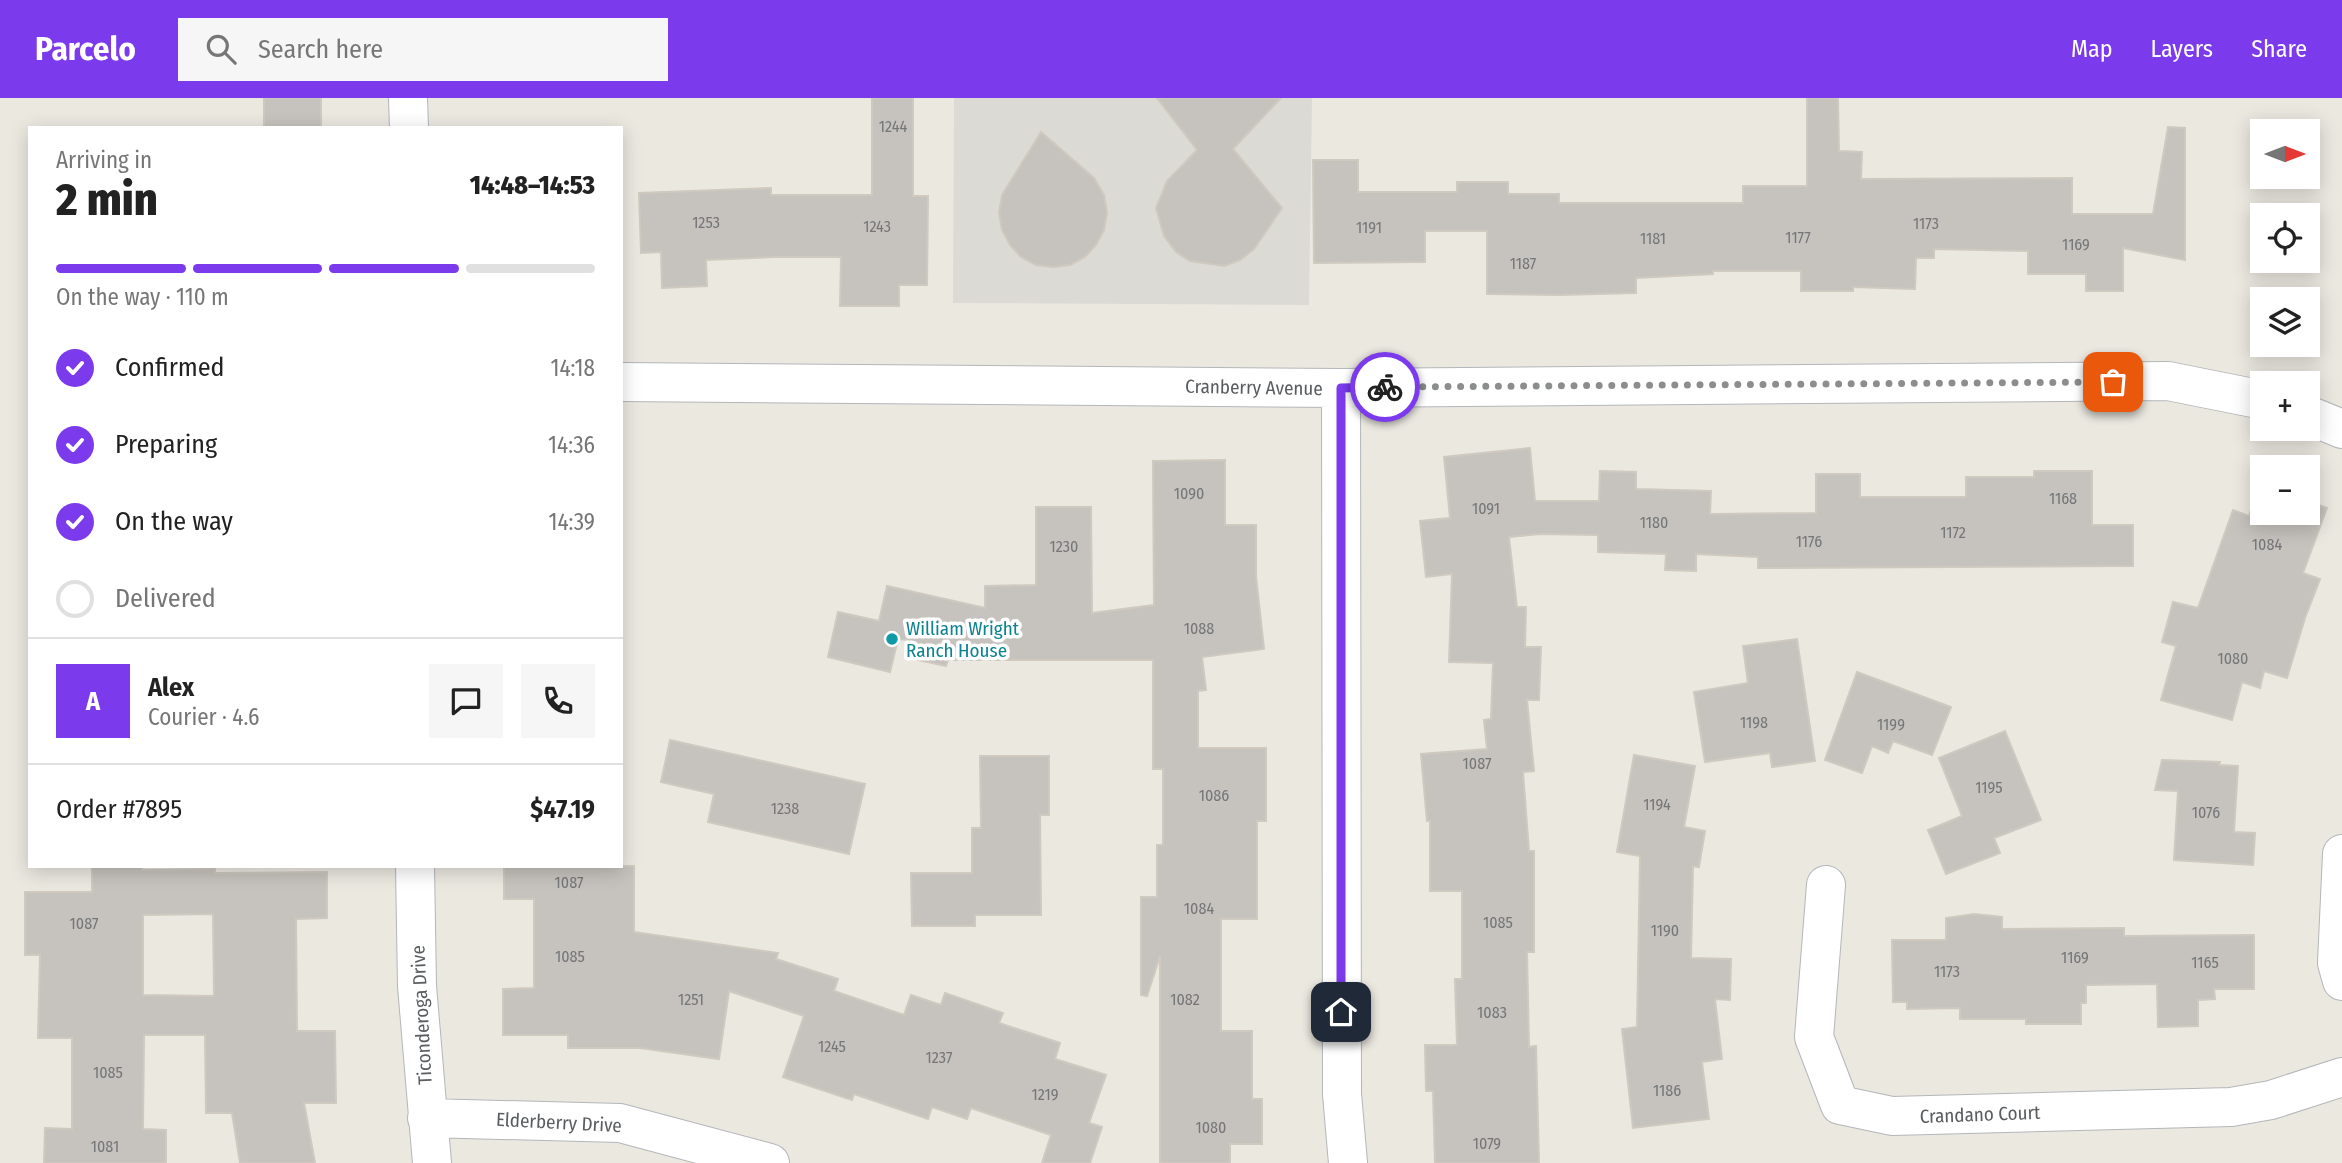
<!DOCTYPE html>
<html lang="en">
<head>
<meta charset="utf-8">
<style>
  body { margin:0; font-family:"Fira Sans Condensed",sans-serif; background:#f6f6f6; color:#222; height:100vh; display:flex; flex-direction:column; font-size:26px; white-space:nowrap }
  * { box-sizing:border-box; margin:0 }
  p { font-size:23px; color:#767676 }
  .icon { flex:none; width:38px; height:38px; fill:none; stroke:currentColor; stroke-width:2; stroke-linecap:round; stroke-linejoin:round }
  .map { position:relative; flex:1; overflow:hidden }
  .panel { position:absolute; left:28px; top:28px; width:595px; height:742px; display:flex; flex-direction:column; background:#fff; border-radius:0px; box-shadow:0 4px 18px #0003 }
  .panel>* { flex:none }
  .needle { width:46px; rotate:90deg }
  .buttons { position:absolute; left:2250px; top:21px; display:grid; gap:14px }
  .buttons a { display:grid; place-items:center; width:70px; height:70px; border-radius:0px; background:#fff; box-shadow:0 4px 18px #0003; font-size:35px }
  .pin { position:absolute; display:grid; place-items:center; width:60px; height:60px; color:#fff; margin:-30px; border-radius:14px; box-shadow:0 4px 10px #0006 }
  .courier { position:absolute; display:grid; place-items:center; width:70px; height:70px; margin:-35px; border:5px solid #7c3aed; border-radius:50%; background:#fff; color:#222; box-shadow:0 2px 9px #0007 }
  .summary em { font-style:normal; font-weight:800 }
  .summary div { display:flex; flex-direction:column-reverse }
  .summary { display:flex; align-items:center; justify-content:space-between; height:119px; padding:0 28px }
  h1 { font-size:46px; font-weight:800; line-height:52px }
  .bar { display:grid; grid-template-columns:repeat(4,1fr); gap:10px 7px; align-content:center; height:84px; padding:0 28px }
  .bar i { height:9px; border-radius:5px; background:#e0e0e0 }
  .bar .active { background:#7c3aed }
  .bar p { grid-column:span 4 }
  .line { display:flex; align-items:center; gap:18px; padding:0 28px; border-top:2px solid #e0e0e0 }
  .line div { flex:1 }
  .round { display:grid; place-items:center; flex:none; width:74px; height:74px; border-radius:0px; background:#f6f6f6 }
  ol { padding:0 28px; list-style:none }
  li { display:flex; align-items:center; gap:21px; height:77px }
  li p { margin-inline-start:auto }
  li .icon { padding:7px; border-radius:50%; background:#7c3aed; color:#fff; stroke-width:4 }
  li:last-child { color:#767676 }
  li i { width:38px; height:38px; border:4px solid #e0e0e0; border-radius:50% }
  header { display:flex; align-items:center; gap:42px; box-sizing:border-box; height:98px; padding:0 35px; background:#7c3aed; color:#fff }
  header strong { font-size:33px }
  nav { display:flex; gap:38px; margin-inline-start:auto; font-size:24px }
  .search { width:490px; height:63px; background:#f6f6f6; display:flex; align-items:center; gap:18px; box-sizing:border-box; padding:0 24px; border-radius:0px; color:#767676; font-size:26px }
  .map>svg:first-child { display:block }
  .industrial { fill:#dcdad5 }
  .building { fill:#c6c3be; stroke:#cfc9bf; stroke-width:2; fill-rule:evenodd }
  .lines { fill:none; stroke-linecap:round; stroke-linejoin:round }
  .street-casing { stroke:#b3b6ba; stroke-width:40 }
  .street { stroke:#fff; stroke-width:38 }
  .done { stroke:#8c8e8d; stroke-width:7; stroke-dasharray:0 12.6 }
  .route { stroke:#7c3aed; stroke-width:9 }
  .culture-dot { fill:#0f9aa8; stroke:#fff; stroke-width:2.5 }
  .labels { text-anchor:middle; stroke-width:7; stroke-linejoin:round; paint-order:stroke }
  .number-label { font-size:16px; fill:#747678 }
  .street-label { font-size:19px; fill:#595d60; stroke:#fff }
  .culture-label { font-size:19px; fill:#0d838f; stroke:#fff; text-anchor:start }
</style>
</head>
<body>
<header>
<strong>Parcelo</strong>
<div class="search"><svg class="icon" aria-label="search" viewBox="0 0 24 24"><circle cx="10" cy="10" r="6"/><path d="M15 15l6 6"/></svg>Search here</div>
<nav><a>Map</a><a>Layers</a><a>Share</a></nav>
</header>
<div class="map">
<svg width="2342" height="1065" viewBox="0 0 2342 1065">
  <rect width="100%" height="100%" fill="#ebe8e0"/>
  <path class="industrial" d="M954 0H1312L1309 207 953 205Z"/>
  <path class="building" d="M264 0H321V30H264Z
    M872 0H913V98H928L927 187H899V208H840L841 159H773L706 162 707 188 662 190 661 154 641 155 639 95 771 90V97H872Z
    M1157 0H1281L1233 51 1282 110 1254 151 1240 162 1224 168 1190 163 1176 154 1164 138 1156 110 1167 83 1197 52Z
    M1807 0H1838L1839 53 1862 54 1861 81 2072 80V116H2153L2168 29 2185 30V162L2123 150V193H2086V176H2028V153L1934 151V160H1916L1915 191 1853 189V193H1801V173H1713V176L1636 180V195L1558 197 1487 196V133H1425V164L1314 165 1313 62H1358V94H1457V84H1508V96H1559V105H1743V88H1807Z
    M1041 34 1094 80 1104 97 1107 115 1104 132 1096 147 1085 159 1070 167 1053 169 1036 167 1021 159 1010 147 1002 132 999 115 1002 97Z
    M1530 350 1535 403H1599L1600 373 1636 374V391L1711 393 1710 416 1816 415V376H1860V399H1966V379H2034V373H2092V427H2133V468L1758 470V459L1696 456V473L1665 472 1666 456 1598 454V437L1541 436 1509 439 1517 509H1526L1525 549H1541L1539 602H1527L1534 673 1523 674 1529 753H1534V854H1527L1529 949 1536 948 1539 1065H1435L1433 993H1426L1425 947H1457L1455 881H1462V793H1430V723H1427L1421 656 1487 651 1484 622 1491 621 1493 565 1449 564 1452 476 1426 479 1420 423 1450 420 1444 359Z
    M1225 362V427H1256V478L1264 551 1202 559 1206 592 1198 593V650H1266V723H1257V821H1221V933H1252V1001H1262V1046H1230V1065H1160V858L1147 898 1141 897V799H1157V747H1163V671H1153V562H948L946 568 909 560V542L898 541 890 574 828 559 838 514 879 523 887 488 985 510V488L1036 487V409H1091L1092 515 1154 507 1153 363Z
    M2260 386 2263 387V415H2308V403L2327 410 2303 475 2320 481 2305 520 2287 580 2264 573 2260 590 2242 584 2232 622 2161 602 2176 548 2162 544 2173 504 2198 510 2233 412 2249 418Z
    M1797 541 1815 663 1772 669 1770 655 1705 664 1694 594 1748 585 1743 548Z
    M1857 574 1951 609 1932 657 1893 643 1888 655 1872 648 1862 675 1825 662Z
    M2005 633 2041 722 1994 740 2000 755 1946 776 1928 732 1962 718 1939 660Z
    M670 642 865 686 849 756 708 724 714 696 661 684Z
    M1634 657 1695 668 1684 729 1705 733 1699 769 1693 768 1691 860 1731 861 1730 902 1715 901 1722 961 1702 964 1709 1021 1633 1030 1622 931 1637 929 1640 758 1617 754Z
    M980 658H1049V717H1040L1041 817H975V828H912L911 775H972V730H981Z
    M2162 662 2220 664 2219 667 2238 668 2234 734 2255 735 2253 767 2174 762 2178 693 2155 692Z
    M92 768H142V772L215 771V775L327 774V820L296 821 297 933H335L336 1005H304L315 1065H240L232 1015H206L205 937H144L143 1031 166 1032V1065H44L45 1030 72 1031V940H38L40 857H25V794H92ZM213 816 214 898 143 897V817Z
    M504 768H634V834L778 855 776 861 838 881 834 893 904 917 911 897 941 907 945 895 1003 915 999 925 1060 945 1055 961 1106 977 1089 1025 1102 1029 1090 1065H1042L1051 1037 971 1010 967 1021 932 1009 928 1021 854 996 852 1002 783 979 804 918 729 893 719 961 640 950H568V937H503V891L534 890V801H504Z
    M1974 816 2002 819V831L2124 830V838L2254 837V891H2214L2215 901 2198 902V928L2158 929 2157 886 2086 887V905H2081V926H2026V921H1960V910L1907 911V904H1893L1892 842H1946V820Z"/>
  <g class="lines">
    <defs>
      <path id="street" d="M408 0 409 30
        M621 284 1341 290 2168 283 2263 302
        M1341 290 1342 996 1348 1065
        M2308 317 2342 331
        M2342 756 2337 865 2342 883
        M415 768 417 888 432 1065
        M1826 787 1814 939 1840 1007 1892 1018 2231 1009 2271 1002 2342 979
        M427 1020 620 1025 770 1065"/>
    </defs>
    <use href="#street" class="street-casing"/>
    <use href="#street" class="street"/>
  </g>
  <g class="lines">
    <path class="done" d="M1385 289 2113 284"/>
    <path class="route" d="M1341 914V290L1385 289"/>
  </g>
  <circle class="culture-dot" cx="892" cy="541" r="7"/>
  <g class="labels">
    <g class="number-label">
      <text x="893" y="34">1244</text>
      <text x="706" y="130">1253</text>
      <text x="1926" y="131">1173</text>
      <text x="877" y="134">1243</text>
      <text x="1369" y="135">1191</text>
      <text x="1798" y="145">1177</text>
      <text x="1653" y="146">1181</text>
      <text x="2076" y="152">1169</text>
      <text x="1523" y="171">1187</text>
      <text x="1189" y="401">1090</text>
      <text x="2063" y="406">1168</text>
      <text x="1486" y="416">1091</text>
      <text x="1654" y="430">1180</text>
      <text x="1953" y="440">1172</text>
      <text x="1809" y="449">1176</text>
      <text x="2267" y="452">1084</text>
      <text x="1064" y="454">1230</text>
      <text x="1199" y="536">1088</text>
      <text x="2233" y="566">1080</text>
      <text x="1754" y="630">1198</text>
      <text x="1891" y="632">1199</text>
      <text x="1477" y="671">1087</text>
      <text x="1989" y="695">1195</text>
      <text x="1214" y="703">1086</text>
      <text x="1657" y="712">1194</text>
      <text x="785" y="716">1238</text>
      <text x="2206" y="720">1076</text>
      <text x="569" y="790">1087</text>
      <text x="1199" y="816">1084</text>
      <text x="1498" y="830">1085</text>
      <text x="84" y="831">1087</text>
      <text x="1665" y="838">1190</text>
      <text x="570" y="864">1085</text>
      <text x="2075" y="865">1169</text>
      <text x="2205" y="870">1165</text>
      <text x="1947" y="879">1173</text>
      <text x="691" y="907">1251</text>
      <text x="1185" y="907">1082</text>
      <text x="1492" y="920">1083</text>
      <text x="832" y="954">1245</text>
      <text x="939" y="965">1237</text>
      <text x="108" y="980">1085</text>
      <text x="1667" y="998">1186</text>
      <text x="1045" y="1002">1219</text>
      <text x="1211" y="1035">1080</text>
      <text x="1487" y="1051">1079</text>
      <text x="105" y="1054">1081</text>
    </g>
    <g class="street-label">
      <text transform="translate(1254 289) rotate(1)" y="7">Cranberry Avenue</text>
      <text transform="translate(421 917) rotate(-93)" y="7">Ticonderoga Drive</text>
      <text transform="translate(1980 1016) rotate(-2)" y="7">Crandano Court</text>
      <text transform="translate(559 1024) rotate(3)" y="7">Elderberry Drive</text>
    </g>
    <g class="culture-label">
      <text x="906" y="537">William Wright<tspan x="906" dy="22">Ranch House</tspan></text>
    </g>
  </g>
</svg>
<div class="buttons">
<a><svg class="needle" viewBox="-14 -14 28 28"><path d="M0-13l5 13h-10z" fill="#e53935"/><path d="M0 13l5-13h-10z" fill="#767676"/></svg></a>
<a><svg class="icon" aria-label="locate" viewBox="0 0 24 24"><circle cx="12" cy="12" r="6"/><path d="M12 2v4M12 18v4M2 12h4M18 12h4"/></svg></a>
<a><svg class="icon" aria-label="layers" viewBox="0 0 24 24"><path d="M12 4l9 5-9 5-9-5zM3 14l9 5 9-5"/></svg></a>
<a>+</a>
<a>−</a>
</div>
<div class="pin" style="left:2113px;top:284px;background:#ea580c"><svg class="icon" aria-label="bag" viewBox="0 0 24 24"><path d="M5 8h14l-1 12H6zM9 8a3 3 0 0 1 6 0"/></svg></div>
<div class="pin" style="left:1341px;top:914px;background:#1f2937"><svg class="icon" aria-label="home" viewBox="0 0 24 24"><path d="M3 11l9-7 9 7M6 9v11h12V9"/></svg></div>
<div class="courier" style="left:1385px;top:289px"><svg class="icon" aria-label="bike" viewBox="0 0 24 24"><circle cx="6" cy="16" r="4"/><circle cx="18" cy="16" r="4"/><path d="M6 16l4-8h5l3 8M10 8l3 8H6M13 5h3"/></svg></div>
<section class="panel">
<div class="summary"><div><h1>2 min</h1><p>Arriving in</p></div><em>14:48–14:53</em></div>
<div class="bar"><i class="active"></i><i class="active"></i><i class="active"></i><i></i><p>On the way · 110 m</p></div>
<ol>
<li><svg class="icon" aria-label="check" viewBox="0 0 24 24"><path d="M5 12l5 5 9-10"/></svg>Confirmed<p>14:18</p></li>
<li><svg class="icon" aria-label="check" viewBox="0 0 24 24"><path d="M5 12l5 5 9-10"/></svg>Preparing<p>14:36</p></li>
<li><svg class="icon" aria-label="check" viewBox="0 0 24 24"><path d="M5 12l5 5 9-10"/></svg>On the way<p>14:39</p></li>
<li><i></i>Delivered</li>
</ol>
<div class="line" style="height:126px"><b class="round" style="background:#7c3aed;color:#fff">A</b><div><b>Alex</b><p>Courier · 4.6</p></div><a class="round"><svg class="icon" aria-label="chat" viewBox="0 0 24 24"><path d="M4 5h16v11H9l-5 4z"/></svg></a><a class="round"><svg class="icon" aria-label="phone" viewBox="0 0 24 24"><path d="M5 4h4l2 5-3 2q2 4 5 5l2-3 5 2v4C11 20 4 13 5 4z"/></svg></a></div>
<div class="line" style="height:91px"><div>Order #7895</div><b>$47.19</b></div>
</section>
</div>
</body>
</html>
